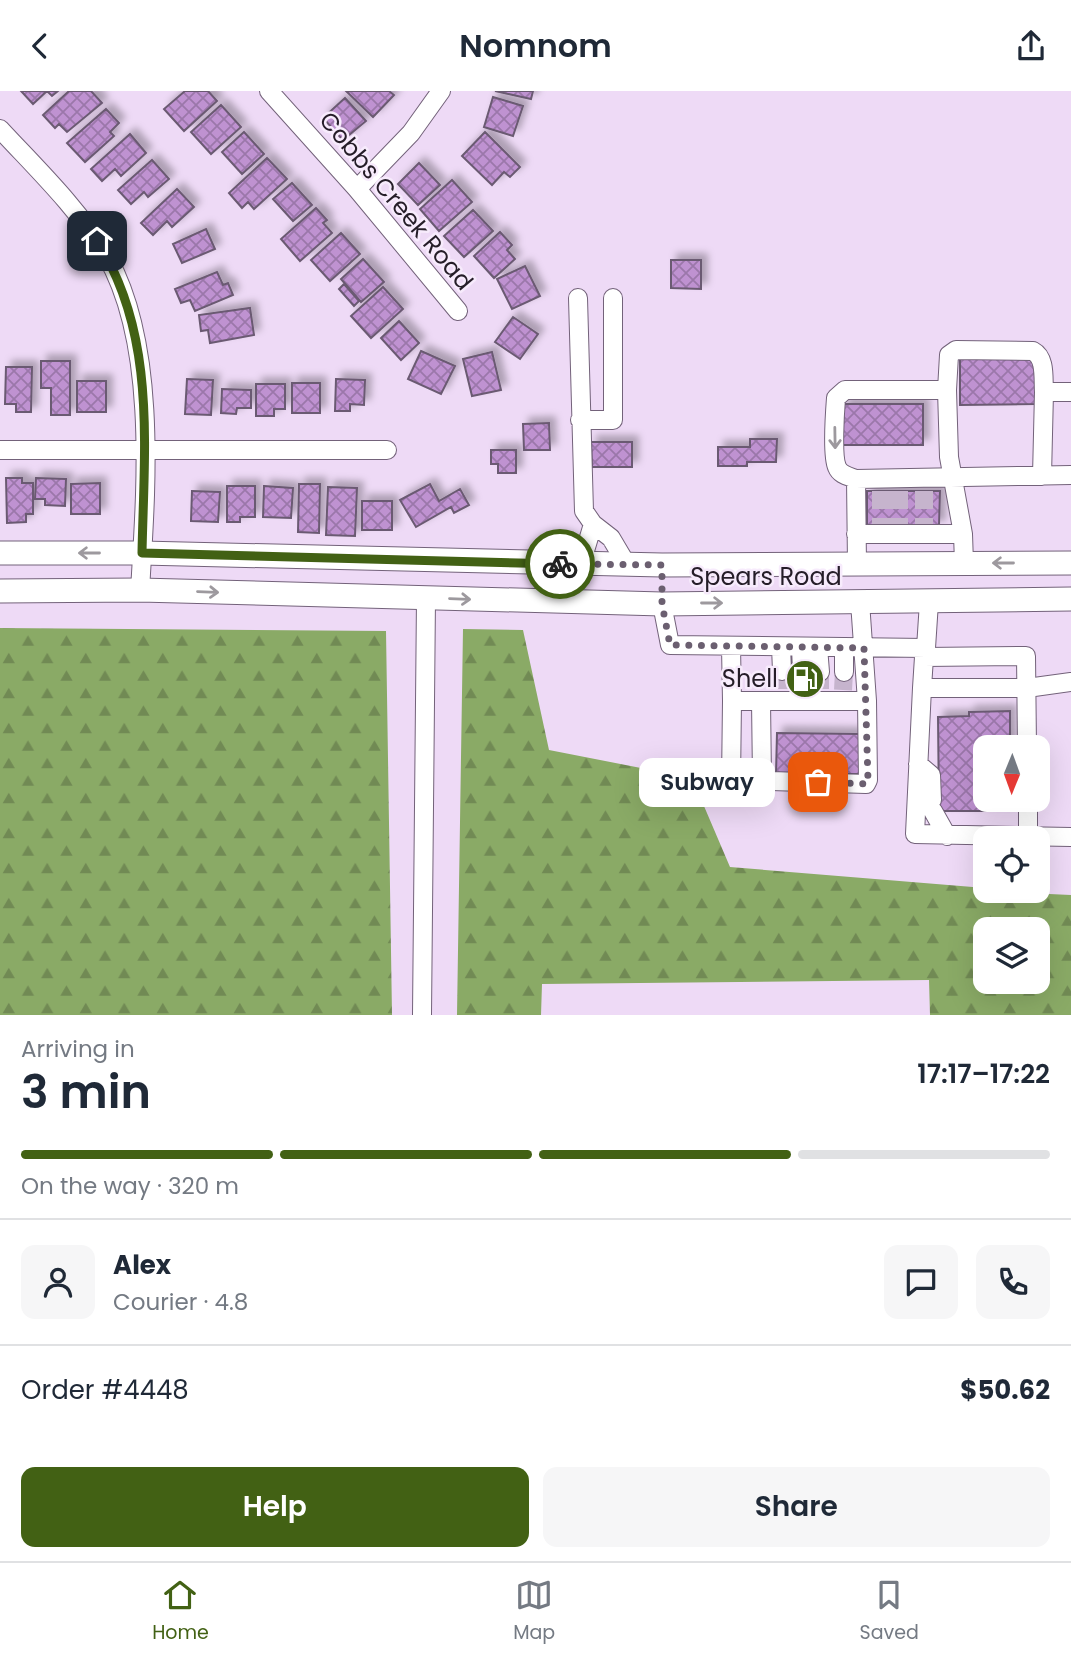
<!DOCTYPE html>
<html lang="en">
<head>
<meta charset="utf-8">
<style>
  body { margin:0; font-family:Poppins,sans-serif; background:#f6f6f7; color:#1f2937; height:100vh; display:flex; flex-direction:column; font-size:26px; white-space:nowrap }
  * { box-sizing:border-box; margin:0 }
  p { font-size:23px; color:#747a83 }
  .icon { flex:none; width:38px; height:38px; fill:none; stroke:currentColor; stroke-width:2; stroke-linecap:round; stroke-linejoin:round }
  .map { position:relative; height:924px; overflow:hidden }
  .details { display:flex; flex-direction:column; background:#fff; flex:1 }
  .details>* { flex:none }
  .needle { width:46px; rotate:181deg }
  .fabs { position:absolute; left:973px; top:644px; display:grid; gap:14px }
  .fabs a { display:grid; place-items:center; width:77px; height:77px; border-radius:14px; background:#fff; box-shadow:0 7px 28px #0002; font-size:35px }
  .pin { position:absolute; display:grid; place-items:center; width:60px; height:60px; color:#fff; margin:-30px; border-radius:14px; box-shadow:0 4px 10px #0006 }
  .courier { position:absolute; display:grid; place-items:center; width:70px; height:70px; margin:-35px; border:5px solid #426114; border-radius:50%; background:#fff; color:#222; box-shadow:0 2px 9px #0007 }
  .bubble { position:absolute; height:49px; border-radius:14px; background:#fff; box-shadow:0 7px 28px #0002; font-size:23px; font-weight:600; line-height:49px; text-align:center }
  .headline em { font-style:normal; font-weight:600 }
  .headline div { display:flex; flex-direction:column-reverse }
  .headline { display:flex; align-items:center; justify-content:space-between; height:119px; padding:0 21px }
  h1 { font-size:46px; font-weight:600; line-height:52px }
  .bar { display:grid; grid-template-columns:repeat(4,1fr); gap:10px 7px; align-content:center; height:84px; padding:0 21px }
  .bar i { height:9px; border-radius:5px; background:#e0e1e3 }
  .bar .selected { background:#426114 }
  .bar p { grid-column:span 4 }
  .line { display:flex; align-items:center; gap:18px; padding:0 21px; border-top:2px solid #e0e1e3 }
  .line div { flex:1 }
  .round { display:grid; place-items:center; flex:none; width:74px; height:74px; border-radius:14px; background:#f6f6f7 }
  .action { display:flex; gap:14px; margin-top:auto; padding:14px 21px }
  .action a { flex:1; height:80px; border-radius:14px; background:#426114; color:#fff; font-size:28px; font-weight:600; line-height:80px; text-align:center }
  .action a+a { background:#f6f6f7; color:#1f2937 }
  header { display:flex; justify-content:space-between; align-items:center; height:91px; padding:0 21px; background:#fff; font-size:32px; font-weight:600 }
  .dock { display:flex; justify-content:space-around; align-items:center; height:98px; border-top:2px solid #e0e1e3; background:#fff; font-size:19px; color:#747a83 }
  .dock a { display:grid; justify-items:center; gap:4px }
  .dock .selected { color:#426114 }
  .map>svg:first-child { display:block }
  .forest { fill:url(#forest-firs); fill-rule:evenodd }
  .building { fill:url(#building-cross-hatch); stroke:#6b5a72; stroke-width:2; filter:url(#shadow) }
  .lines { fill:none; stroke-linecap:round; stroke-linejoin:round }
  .minor-tunnel { stroke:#c6b4cd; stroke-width:18; stroke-dasharray:18 9; stroke-linecap:butt }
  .minor-casing { stroke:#73627a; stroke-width:20 }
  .major-casing { stroke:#73627a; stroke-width:25 }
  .minor { stroke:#fff; stroke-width:18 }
  .major { stroke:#fff; stroke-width:23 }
  .oneway { stroke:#9d999e }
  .done { stroke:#6b5f70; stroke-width:7; stroke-dasharray:0 12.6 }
  .route { stroke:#426114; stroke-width:9 }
  .labels { text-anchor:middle; stroke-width:5; stroke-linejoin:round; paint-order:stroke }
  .street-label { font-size:24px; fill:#251d28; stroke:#f7ebfc }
  .poi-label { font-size:24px; fill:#251d28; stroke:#f7ebfc; text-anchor:end }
</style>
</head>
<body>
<header><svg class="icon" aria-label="back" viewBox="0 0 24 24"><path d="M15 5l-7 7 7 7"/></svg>Nomnom<svg class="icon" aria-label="share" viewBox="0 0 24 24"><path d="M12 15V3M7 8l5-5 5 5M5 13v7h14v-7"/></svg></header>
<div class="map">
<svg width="1071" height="924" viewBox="0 0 1071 924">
  <defs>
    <pattern id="forest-firs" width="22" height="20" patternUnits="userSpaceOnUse" patternTransform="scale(1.75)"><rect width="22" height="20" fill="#8aaa66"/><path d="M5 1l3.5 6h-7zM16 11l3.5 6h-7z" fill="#718a54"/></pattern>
    <pattern id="building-cross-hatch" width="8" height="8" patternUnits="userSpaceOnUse" patternTransform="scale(1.75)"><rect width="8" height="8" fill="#bf92d1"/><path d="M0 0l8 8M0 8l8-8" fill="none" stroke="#9b77aa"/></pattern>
    <filter id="shadow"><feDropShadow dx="6" dy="-6" stdDeviation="3.5" flood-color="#0004"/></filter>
  </defs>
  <rect width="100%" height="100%" fill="#eedaf6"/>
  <path class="forest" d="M0 537 386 540 392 924H0Z
    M463 538 523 539 549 659 692 687 730 776 985 797V800L1071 804V924H930L929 889 542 893 541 924H457ZM985 838H1038V891H985Z"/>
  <path class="building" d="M21 0H58L52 5 47 0 33 13Z
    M69 0H91L102 12 67 41 59 33 55 37 43 24Z
    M185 0H208L217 10 184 40 164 18Z
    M346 0H389L394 4 373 26Z
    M495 0H533L531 8Z
    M493 6 523 15 513 45 484 36Z
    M345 7 366 30 343 49 323 27Z
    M221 14 241 36 211 63 191 41Z
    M106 18 119 32 110 41 114 45 85 71 67 52Z
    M244 41 264 63 242 83 222 61Z
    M485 41 520 76 510 86 504 81 492 94 462 65Z
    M130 43 146 62 121 85 115 78 102 90 91 78Z
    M267 67 287 88 254 118 248 111 242 117 229 102Z
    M152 69 169 88 148 106 144 101 131 113 118 99Z
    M419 72 440 94 418 114 398 93Z
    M452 89 472 111 439 140 420 118Z
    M292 92 312 114 293 130 273 108Z
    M177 98 194 116 172 136 167 130 153 144 141 132Z
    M316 117 327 129 323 132 332 142 300 170 281 148Z
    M473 119 493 140 464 166 444 145Z
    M206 138 215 158 182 172 173 153Z
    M500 141 512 154 507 159 515 168 494 187 474 165Z
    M341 142 360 163 330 190 311 169Z
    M363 168 384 191 361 211 341 188Z
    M671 169H701V198L671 197Z
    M525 175 540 205 512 218 497 188Z
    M217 181 223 194 228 192 233 204 195 220 190 209 181 212 175 198Z
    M344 193 359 210 354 215 339 198Z
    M383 196 403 218 371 247 351 225Z
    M250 217 254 244 210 252 208 239 201 240 199 224Z
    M513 226 538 243 520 268 495 251Z
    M399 230 419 252 401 269 381 247Z
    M421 260 455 275 441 303 408 288Z
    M492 261 501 299 472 305 463 268Z
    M1035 267V313L960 314V268Z
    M41 270H70V324H51V297H41Z
    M6 276H32L31 321H16V313H5Z
    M187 288 213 289 211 324 185 323Z
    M336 288 365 289 364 314 350 313V320H335Z
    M77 290H106V321H77Z
    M292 292H320V322H292Z
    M256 293H285V318H274V325H256Z
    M222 298 251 299V317H237L236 323 221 322Z
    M842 313H923V354H843Z
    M549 332 550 359H524L523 333Z
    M750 348H777L776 371H747V375H718V356H750Z
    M591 351H632V376H592Z
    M491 359H516V382H498V373H491Z
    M6 387H22V392H33V423H26V431L7 432Z
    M36 387 66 388 65 415 45 414V408H35Z
    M100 392V423H71V393Z
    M299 393H320L319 442 298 441Z
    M430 393 439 410 460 398 469 414 454 422 451 416 416 436 400 409Z
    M227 395H255V426H240V431H227Z
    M264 395 293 397 291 427 263 426Z
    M328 396 357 397 355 445 326 444Z
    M192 400 220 401 218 431 191 430Z
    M867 400H940L939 435H867Z
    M362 410H392V439H362Z
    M1010 620V656H985V709H1005V720H939L938 626 969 625V621Z
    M777 642 861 643V683H776Z"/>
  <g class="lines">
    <path class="minor-tunnel" d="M881 400V435
      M899 400V435
      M924 400V435
      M820 581V598
      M782 598V580
      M801 598 802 581
      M843 599 844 581"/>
    <defs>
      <path id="minor" d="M269 0 357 98 458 220
        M0 38C37 78 78 117 106 164 158 253 146 399 140 499
        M357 98 411 42 441 0
        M578 207 584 420 593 433 611 447 627 474
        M947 299 949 366 963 443 964 472
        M1071 301H1044C1043 287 1046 267 1033 260L956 259 949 264 947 299H845L836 307C835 320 832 365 837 376 840 384 848 385 856 388L1071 384
        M580 329H613V207
        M0 359H387
        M1042 385 1044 301
        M856 388 857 473
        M856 443H963
        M581 473 593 433
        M662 513 670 554 926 557 929 511
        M731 555 732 610H867L860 511
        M781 556 782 580
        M801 556 802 581
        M818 556 820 581
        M844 557V581
        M926 557 924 566 1026 565 1027 656
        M924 566 922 597H1027L1071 591
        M922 597 915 743 1071 746
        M761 610 762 687 771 690 866 693 868 689 867 610
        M918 673 931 684 932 709
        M731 691 732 610
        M1028 709V747
        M933 720 947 745
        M422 924 426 507"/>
      <path id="major" d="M0 462H142L662 474 1071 472
        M0 500 140 499 662 513 1071 508"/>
    </defs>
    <use href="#minor" class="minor-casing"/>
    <use href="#major" class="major-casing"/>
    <use href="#minor" class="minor"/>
    <use href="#major" class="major"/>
  </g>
  <defs><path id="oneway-shaft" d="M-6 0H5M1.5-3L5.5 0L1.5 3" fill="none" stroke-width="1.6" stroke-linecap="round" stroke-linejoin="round" transform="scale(1.75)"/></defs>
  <g class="oneway">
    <use href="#oneway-shaft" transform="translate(835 347) rotate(89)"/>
    <use href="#oneway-shaft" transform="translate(89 462) rotate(-180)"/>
    <use href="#oneway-shaft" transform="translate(1003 472) rotate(180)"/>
    <use href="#oneway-shaft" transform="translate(208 501) rotate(2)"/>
    <use href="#oneway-shaft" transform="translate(460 508) rotate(2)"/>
    <use href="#oneway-shaft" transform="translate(712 512)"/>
  </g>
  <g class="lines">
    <path class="done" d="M560 473 662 474V513L670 554 864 557 868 689 866 693 818 691"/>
    <path class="route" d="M97 150C157 243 144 357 142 462L560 473"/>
  </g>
  <defs>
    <symbol id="fuel-disc" viewBox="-11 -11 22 22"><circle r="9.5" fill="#426114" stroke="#f7ebfc"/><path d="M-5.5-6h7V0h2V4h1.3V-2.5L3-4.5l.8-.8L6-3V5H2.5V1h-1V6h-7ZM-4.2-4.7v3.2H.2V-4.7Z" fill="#fff"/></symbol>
  </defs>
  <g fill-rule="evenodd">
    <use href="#fuel-disc" x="783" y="566" width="44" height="44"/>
  </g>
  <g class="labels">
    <g class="street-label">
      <text transform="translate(396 110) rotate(50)" y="8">Cobbs Creek Road</text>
      <text x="766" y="494">Spears Road</text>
    </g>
    <g class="poi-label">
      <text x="778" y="596">Shell</text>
    </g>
  </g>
</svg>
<div class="fabs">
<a><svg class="needle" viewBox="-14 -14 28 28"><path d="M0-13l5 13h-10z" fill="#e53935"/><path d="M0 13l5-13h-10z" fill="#747a83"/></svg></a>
<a><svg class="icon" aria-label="locate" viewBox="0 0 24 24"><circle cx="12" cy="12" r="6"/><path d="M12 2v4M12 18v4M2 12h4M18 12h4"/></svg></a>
<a><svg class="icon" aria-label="layers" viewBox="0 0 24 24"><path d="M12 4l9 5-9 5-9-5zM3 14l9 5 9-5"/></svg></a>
</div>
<div class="pin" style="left:818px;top:691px;background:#ea580c"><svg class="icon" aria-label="bag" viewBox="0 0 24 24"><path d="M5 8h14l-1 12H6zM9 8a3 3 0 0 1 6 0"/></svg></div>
<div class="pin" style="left:97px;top:150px;background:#1f2937"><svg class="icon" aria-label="home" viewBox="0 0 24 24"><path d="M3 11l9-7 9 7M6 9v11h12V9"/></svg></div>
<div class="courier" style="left:560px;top:473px"><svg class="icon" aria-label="bike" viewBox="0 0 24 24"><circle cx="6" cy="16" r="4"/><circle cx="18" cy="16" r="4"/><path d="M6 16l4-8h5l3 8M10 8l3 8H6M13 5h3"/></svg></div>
<div class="bubble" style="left:639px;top:667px;width:136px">Subway</div>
</div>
<section class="details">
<div class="headline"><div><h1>3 min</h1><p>Arriving in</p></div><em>17:17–17:22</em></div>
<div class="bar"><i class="selected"></i><i class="selected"></i><i class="selected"></i><i></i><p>On the way · 320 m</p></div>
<div class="line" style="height:126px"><a class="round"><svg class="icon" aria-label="person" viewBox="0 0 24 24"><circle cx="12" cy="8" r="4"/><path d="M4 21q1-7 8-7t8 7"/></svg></a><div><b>Alex</b><p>Courier · 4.8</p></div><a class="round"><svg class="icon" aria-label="chat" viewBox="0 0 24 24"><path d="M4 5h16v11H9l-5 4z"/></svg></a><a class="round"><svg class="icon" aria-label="phone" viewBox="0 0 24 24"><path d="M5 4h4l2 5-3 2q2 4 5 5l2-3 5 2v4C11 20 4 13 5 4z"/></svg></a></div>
<div class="line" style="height:91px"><div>Order #4448</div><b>$50.62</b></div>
<div class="action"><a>Help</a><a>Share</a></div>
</section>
<nav class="dock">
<a class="selected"><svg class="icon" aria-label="home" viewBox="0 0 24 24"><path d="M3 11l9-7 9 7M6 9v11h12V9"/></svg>Home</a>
<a><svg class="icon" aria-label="map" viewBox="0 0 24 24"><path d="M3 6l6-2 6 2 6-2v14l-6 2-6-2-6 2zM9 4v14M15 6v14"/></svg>Map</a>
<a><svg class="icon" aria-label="saved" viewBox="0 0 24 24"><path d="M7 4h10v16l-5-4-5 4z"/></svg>Saved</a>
</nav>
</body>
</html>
